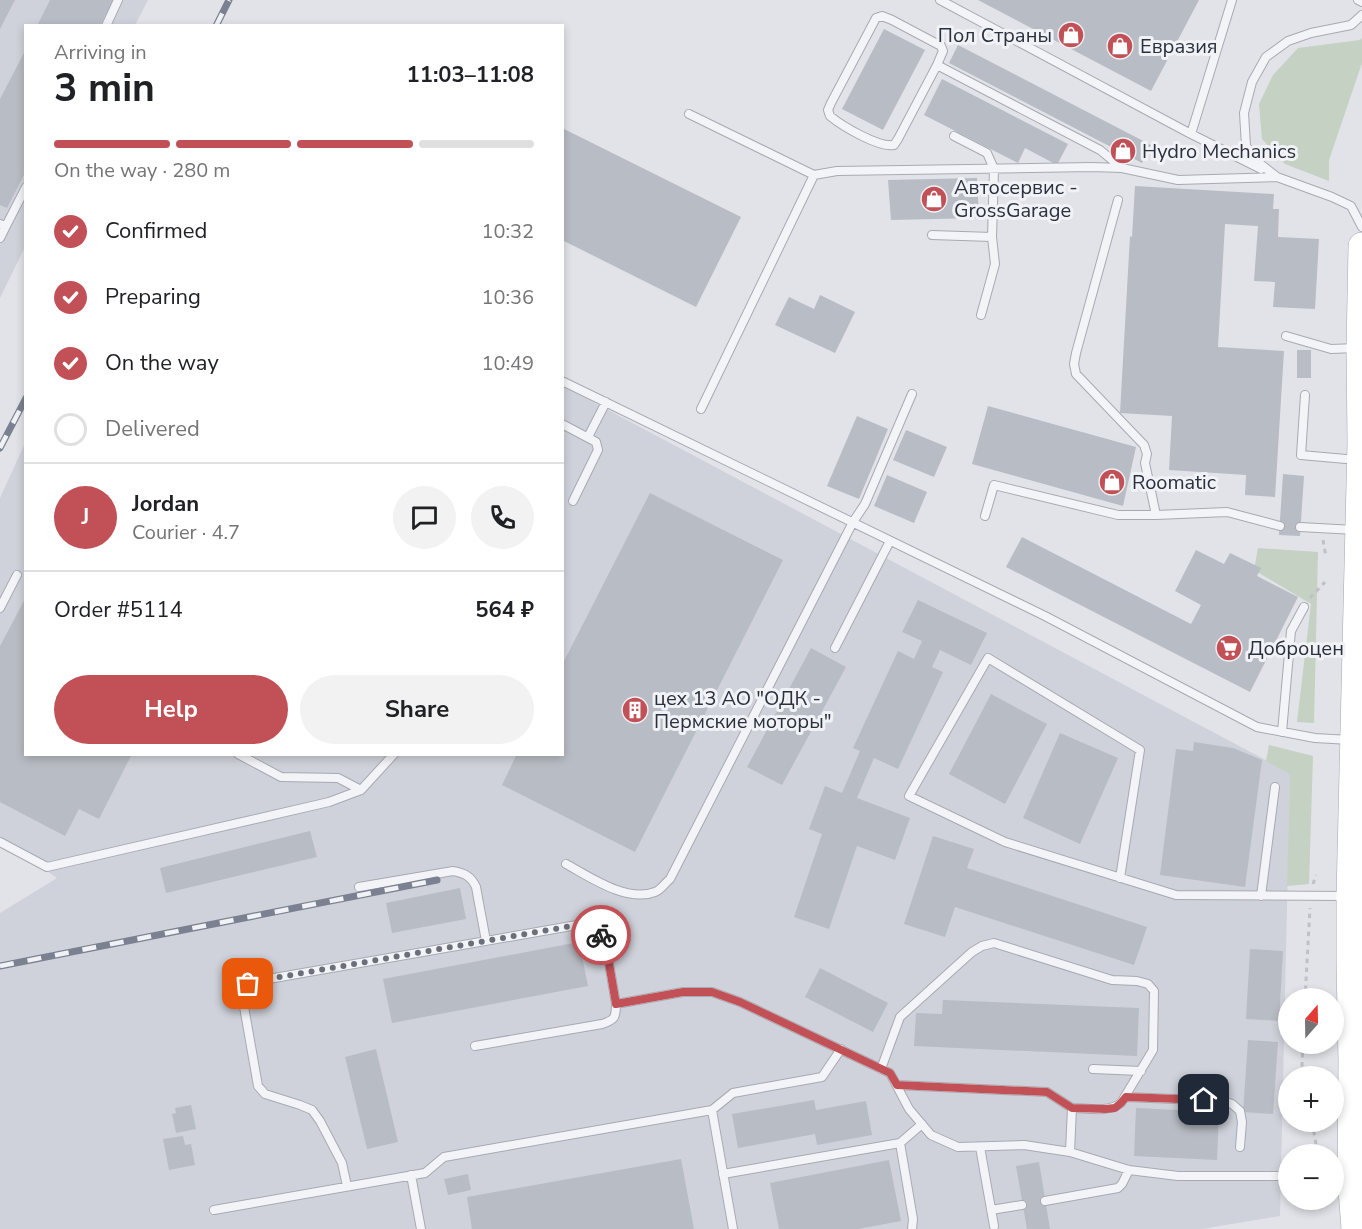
<!DOCTYPE html>
<html lang="en">
<head>
<meta charset="utf-8">
<style>
  body { margin:0; font-family:"Nunito Sans",sans-serif; background:#f2f2f2; color:#202124; height:100vh; display:flex; flex-direction:column; font-size:22px; white-space:nowrap }
  * { box-sizing:border-box; margin:0 }
  p { font-size:20px; color:#757577 }
  .icon { flex:none; width:33px; height:33px; fill:none; stroke:currentColor; stroke-width:2; stroke-linecap:round; stroke-linejoin:round }
  .map { position:relative; flex:1; overflow:hidden }
  .side { position:absolute; left:24px; top:24px; width:540px; height:732px; display:flex; flex-direction:column; background:#fff; border-radius:0px; box-shadow:0 3px 9px #0003 }
  .side>* { flex:none }
  .needle { width:39px; rotate:20deg }
  .controls { position:absolute; left:1278px; top:988px; display:grid; gap:12px }
  .controls a { display:grid; place-items:center; width:66px; height:66px; border-radius:50%; background:#fff; box-shadow:0 3px 9px #0003; font-size:30px }
  .pin { position:absolute; display:grid; place-items:center; width:51px; height:51px; color:#fff; margin:-26px; border-radius:12px; box-shadow:0 3px 9px #0006 }
  .courier { position:absolute; display:grid; place-items:center; width:60px; height:60px; margin:-30px; border:4px solid #c25157; border-radius:50%; background:#fff; color:#222; box-shadow:0 2px 8px #0007 }
  .summary em { font-style:normal; font-weight:700 }
  .summary div { display:flex; flex-direction:column-reverse }
  .summary { display:flex; align-items:center; justify-content:space-between; height:102px; padding:0 30px }
  h1 { font-size:39px; font-weight:700; line-height:45px }
  .bar { display:grid; grid-template-columns:repeat(4,1fr); gap:9px 6px; align-content:center; height:72px; padding:0 30px }
  .bar i { height:8px; border-radius:4px; background:#e0e0e0 }
  .bar .current { background:#c25157 }
  .bar p { grid-column:span 4 }
  .line { display:flex; align-items:center; gap:15px; padding:0 30px; border-top:2px solid #e0e0e0 }
  .line div { flex:1 }
  .round { display:grid; place-items:center; flex:none; width:63px; height:63px; border-radius:32px; background:#f2f2f2 }
  ol { padding:0 30px; list-style:none }
  li { display:flex; align-items:center; gap:18px; height:66px }
  li p { margin-inline-start:auto }
  li .icon { padding:6px; border-radius:50%; background:#c25157; color:#fff; stroke-width:4 }
  li:last-child { color:#757577 }
  li i { width:33px; height:33px; border:3px solid #e0e0e0; border-radius:50% }
  .cta { display:flex; gap:12px; margin-top:auto; padding:12px 30px }
  .cta a { flex:1; height:69px; border-radius:36px; background:#c25157; color:#fff; font-size:24px; font-weight:700; line-height:69px; text-align:center }
  .cta a+a { background:#f2f2f2; color:#202124 }
  .map>svg:first-child { display:block }
  .built { fill:#cfd2da }
  .green { fill:#c5d1c2 }
  .building { fill:#b8bcc4 }
  .lines { fill:none; stroke-linecap:round; stroke-linejoin:round }
  .lane-casing { stroke:#a7aab2; stroke-width:10 }
  .primary-casing { stroke:#a1a6b3; stroke-width:28 }
  .path { stroke:#bfc1c7; stroke-width:3; stroke-dasharray:4.5 4.5; stroke-linecap:butt }
  .lane { stroke:#f3f4f7; stroke-width:8 }
  .primary { stroke:#fff; stroke-width:27 }
  .rail-casing { stroke:#7b8190; stroke-width:7 }
  .rail { stroke:#f0f2f6; stroke-width:4.5; stroke-dasharray:14; stroke-linecap:butt }
  .done { stroke:#6b6f7a; stroke-width:6; stroke-dasharray:0 10.8 }
  .route { stroke:#c25157; stroke-width:8 }
  .labels { text-anchor:middle; stroke-width:6; stroke-linejoin:round; paint-order:stroke }
  .poi-label { font-size:20px; fill:#2b303e; stroke:#f0f2f6; text-anchor:start }
</style>
</head>
<body>
<div class="map">
<svg width="1362" height="1229" viewBox="0 0 1362 1229">
  <rect width="100%" height="100%" fill="#e1e3e8"/>
  <path class="built" d="M0 0H148L135 25 26 26 25 247 0 298Z
    M563 386 1290 773 1280 1216 1202 1229H0V913L57 878 0 838V498L25 443 26 754H562Z"/>
  <path class="green" d="M1362 38V63L1329 160V181L1285 164 1262 139 1259 104 1273 75 1298 48 1360 40Z
    M1258 548 1318 552 1314 723 1297 722 1311 604 1254 570Z
    M1269 745 1313 756 1309 884 1287 886 1290 774 1266 761Z"/>
  <path class="building" d="M0 0H15L0 29Z
    M50 0H113L100 26H37Z
    M978 0H1199L1151 91Z
    M884 29 925 50 883 130 842 109Z
    M958 45 1151 145 1142 163 949 63Z
    M26 49V171L7 208 0 205V99Z
    M942 79 1068 144 1057 165 1025 148 1018 163 924 115Z
    M562 128 741 217 696 307 562 240Z
    M977 178 979 218 891 220 888 180Z
    M1135 186 1274 194 1273 209H1279L1278 237 1319 239 1315 309 1273 307 1275 282 1254 281 1258 226 1225 224 1218 347 1284 351 1275 497 1245 495 1246 475 1169 470 1172 416 1120 413 1130 236 1132 237Z
    M820 295 855 312 835 353 775 325 789 297 814 309Z
    M1297 350H1311V378H1297Z
    M988 406 1136 447 1123 506 972 464Z
    M857 416 888 429 859 499 827 486Z
    M906 430 947 447 934 477 893 460Z
    M1283 474 1304 476 1300 536 1279 535Z
    M887 475 927 492 914 523 874 506Z
    M650 493 783 560 635 852 502 785 517 754H562V665Z
    M1022 537 1191 624 1201 605 1175 591 1196 550 1224 564 1230 553 1261 568 1257 576 1298 597 1250 692 1006 567Z
    M26 597V754H132L99 819 79 809 65 836 0 802V646Z
    M918 600 987 633 971 665 940 650 932 667 943 672 898 769 874 758 857 798 910 818 895 860 857 846 829 929 794 917 822 834 809 829 825 786 842 793 860 751 853 748 898 651 914 659 922 641 902 632Z
    M811 648 846 667 782 785 747 767Z
    M991 694 1047 724 1005 804 949 774Z
    M1060 733 1118 758 1080 844 1023 818Z
    M1194 742 1233 748 1262 760 1245 887 1160 875 1176 749 1193 751Z
    M310 831 317 857 166 893 160 868Z
    M933 836 974 849 967 868 1147 927 1134 965 955 907 945 937 904 924Z
    M460 888 466 919 392 933 386 903Z
    M579 942 588 986 392 1023 383 979Z
    M1250 949 1283 951 1279 1021 1246 1019Z
    M820 968 888 1003 873 1032 805 997Z
    M943 1000 1139 1008 1137 1056 914 1046 916 1013 942 1014Z
    M1248 1040 1278 1042 1273 1114 1243 1112Z
    M376 1049 398 1142 367 1149 345 1057Z
    M814 1100 816 1110 866 1101 872 1135 817 1145 815 1134 738 1148 732 1114Z
    M191 1105 196 1129 176 1133 172 1114 176 1113 175 1108Z
    M1136 1108 1219 1112 1217 1160 1134 1156Z
    M183 1136 185 1145 191 1144 195 1165 169 1170 163 1139Z
    M681 1159 694 1229H472L467 1197Z
    M889 1160 901 1221 858 1229H779L770 1183Z
    M1039 1162 1050 1229H1027L1016 1166Z
    M468 1174 471 1190 448 1195 444 1179Z"/>
  <g class="lines">
    <defs>
      <path id="lane" d="M940 0 1191 134
        M1232 0 1191 134 1261 169
        M1358 0 1362 2
        M1362 15 1351 25 1311 33 1288 41 1266 57 1252 82 1244 113 1246 146 1259 163 1277 177 1332 197 1351 206 1362 227
        M106 26 118 0
        M937 65 943 51 941 46 892 20 882 16 876 18 831 103 828 110 830 116C842 126 879 148 894 145L898 139 937 65 1100 150 1122 168 1178 180 1277 177
        M689 114 814 175
        M954 136 987 153 994 169 992 237 995 264 981 315
        M1118 200 1076 353 1074 364 1076 374 1144 445 1147 454 1145 463 1156 515 1227 512 1280 526
        M0 224 6 226 0 238
        M6 226 26 187
        M932 235 992 237
        M1286 336 1331 349 1356 348
        M562 381 1045 616 1257 727 1315 738 1350 740
        M1305 395 1301 455 1357 460
        M701 409 814 175 837 171 1092 167 1122 168
        M562 424 596 442 598 450 573 501
        M588 437 606 402
        M985 516 994 485 1118 515H1156
        M1300 527 1355 530
        M0 608 17 575
        M835 648 890 541
        M1282 732 1291 631 1304 607
        M238 754 281 777 338 778 361 790
        M0 842 47 867 329 802 361 790 394 754
        M566 864C590 877 627 903 655 892 661 890 665 883 670 879L853 522 865 504 912 394
        M1120 878 1140 750 988 658 909 796 1005 842 1176 895 1345 896
        M359 887 453 871C464 873 471 876 476 887L486 941
        M1261 896 1275 787
        M475 1046 602 1024C615 1020 616 1017 616 1004L683 992H712L740 1002 890 1073 909 1109 931 1135 958 1147 1024 1145 1070 1152 1129 1170 1178 1176H1288
        M881 1069 900 1017 972 952 982 946 994 943 1112 980 1137 981 1148 984 1154 991 1153 1050 1121 1103C1107 1113 1088 1108 1072 1108L1070 1152
        M1093 1069 1141 1071
        M897 1085 1047 1092 1072 1108
        M1126 1097 1223 1101 1232 1104 1240 1111 1242 1122 1240 1147
        M712 1110 733 1229
        M900 1143 913 1219 912 1229
        M980 1147 994 1226
        M723 1174 900 1143 922 1124
        M411 1175 421 1229
        M347 1186 342 1163 320 1121 312 1110 300 1105 265 1094 258 1086 243 1001C243 990 247 985 257 981L577 925 588 926 597 930 605 940 616 1004
        M1045 1201 1118 1188 1122 1184 1129 1170
        M214 1210 425 1173 444 1157 712 1110 733 1093 822 1077 841 1049
        M991 1210 1022 1205"/>
      <path id="primary" d="M1355 1229 1351 1176 1352 1061 1350 963V896L1361 442 1360 348 1362 246"/>
    </defs>
    <use href="#lane" class="lane-casing"/>
    <use href="#primary" class="primary-casing"/>
    <path class="path" d="M1323 540 1326 557
      M1310 598 1325 582
      M1313 884 1316 875
      M1305 999 1310 908
      M1303 1044 1302 1065 1304 1077
      M1312 1122 1318 1155"/>
    <use href="#lane" class="lane"/>
    <use href="#primary" class="primary"/>
    <defs>
      <path id="rail" d="M216 26 229 0
        M0 448 26 398
        M0 966 437 880"/>
    </defs>
    <use href="#rail" class="rail-casing"/>
    <use href="#rail" class="rail"/>
  </g>
  <g class="lines">
    <path class="done" d="M248 984 257 981 577 925C587 926 595 927 601 935"/>
    <path class="route" d="M601 935 605 940 616 1004 683 992H712L740 1002 890 1073 897 1085 1047 1092 1072 1108 1106 1109 1115 1108 1121 1103 1126 1097 1204 1100"/>
  </g>
  <defs>
    <symbol id="shop-disc" viewBox="-11 -11 22 22"><circle r="9.5" fill="#c25157" stroke="#f0f2f6"/><path d="M-5-2.5h2.3a2.7 3.5 0 0 1 5.4 0H5L5.5 6h-11ZM-1.5-2.5h3a1.5 2.3 0 0 0-3 0Z" fill="#fff"/></symbol>
    <symbol id="supermarket-disc" viewBox="-11 -11 22 22"><circle r="9.5" fill="#c25157" stroke="#f0f2f6"/><path d="M-6-5.5h2.5l.6 2H6L4.5 2H-2.5L-4.4-4H-6ZM-1.5 3.2a1.3 1.3 0 1 0 .1 0ZM3 3.2a1.3 1.3 0 1 0 .1 0Z" fill="#fff"/></symbol>
    <symbol id="building-disc" viewBox="-11 -11 22 22"><circle r="9.5" fill="#c25157" stroke="#f0f2f6"/><path d="M-4-6H4V6H1V3H-1V6H-4ZM-2.5-4.3h1.7v1.8h-1.7ZM.8-4.3h1.7v1.8H.8ZM-2.5-1h1.7V.8h-1.7ZM.8-1h1.7V.8H.8Z" fill="#fff"/></symbol>
  </defs>
  <g fill-rule="evenodd">
    <use href="#shop-disc" x="1056" y="20" width="30" height="30"/>
    <use href="#shop-disc" x="1105" y="31" width="30" height="30"/>
    <use href="#shop-disc" x="1108" y="136" width="30" height="30"/>
    <use href="#shop-disc" x="919" y="184" width="30" height="30"/>
    <use href="#shop-disc" x="1097" y="467" width="30" height="30"/>
    <use href="#supermarket-disc" x="1214" y="633" width="30" height="30"/>
    <use href="#building-disc" x="620" y="695" width="30" height="30"/>
  </g>
  <g class="labels">
    <g class="poi-label">
      <text x="1052" y="42" text-anchor="end">Пол Страны</text>
      <text x="1140" y="53">Евразия</text>
      <text x="1142" y="158">Hydro Mechanics</text>
      <text x="954" y="194">Автосервис -<tspan x="954" dy="23">GrossGarage</tspan></text>
      <text x="1132" y="489">Roomatic</text>
      <text x="1248" y="655">Доброцен</text>
      <text x="654" y="705">цех 13 АО "ОДК -<tspan x="654" dy="23">Пермские моторы"</tspan></text>
    </g>
  </g>
</svg>
<div class="controls">
<a><svg class="needle" viewBox="-14 -14 28 28"><path d="M0-13l5 13h-10z" fill="#e53935"/><path d="M0 13l5-13h-10z" fill="#757577"/></svg></a>
<a>+</a>
<a>−</a>
</div>
<div class="pin" style="left:248px;top:984px;background:#ea580c"><svg class="icon" aria-label="bag" viewBox="0 0 24 24"><path d="M5 8h14l-1 12H6zM9 8a3 3 0 0 1 6 0"/></svg></div>
<div class="pin" style="left:1204px;top:1100px;background:#1f2937"><svg class="icon" aria-label="home" viewBox="0 0 24 24"><path d="M3 11l9-7 9 7M6 9v11h12V9"/></svg></div>
<div class="courier" style="left:601px;top:935px"><svg class="icon" aria-label="bike" viewBox="0 0 24 24"><circle cx="6" cy="16" r="4"/><circle cx="18" cy="16" r="4"/><path d="M6 16l4-8h5l3 8M10 8l3 8H6M13 5h3"/></svg></div>
<section class="side">
<div class="summary"><div><h1>3 min</h1><p>Arriving in</p></div><em>11:03–11:08</em></div>
<div class="bar"><i class="current"></i><i class="current"></i><i class="current"></i><i></i><p>On the way · 280 m</p></div>
<ol>
<li><svg class="icon" aria-label="check" viewBox="0 0 24 24"><path d="M5 12l5 5 9-10"/></svg>Confirmed<p>10:32</p></li>
<li><svg class="icon" aria-label="check" viewBox="0 0 24 24"><path d="M5 12l5 5 9-10"/></svg>Preparing<p>10:36</p></li>
<li><svg class="icon" aria-label="check" viewBox="0 0 24 24"><path d="M5 12l5 5 9-10"/></svg>On the way<p>10:49</p></li>
<li><i></i>Delivered</li>
</ol>
<div class="line" style="height:108px"><b class="round" style="background:#c25157;color:#fff">J</b><div><b>Jordan</b><p>Courier · 4.7</p></div><a class="round"><svg class="icon" aria-label="chat" viewBox="0 0 24 24"><path d="M4 5h16v11H9l-5 4z"/></svg></a><a class="round"><svg class="icon" aria-label="phone" viewBox="0 0 24 24"><path d="M5 4h4l2 5-3 2q2 4 5 5l2-3 5 2v4C11 20 4 13 5 4z"/></svg></a></div>
<div class="line" style="height:78px"><div>Order #5114</div><b>564 ₽</b></div>
<div class="cta"><a>Help</a><a>Share</a></div>
</section>
</div>
</body>
</html>
